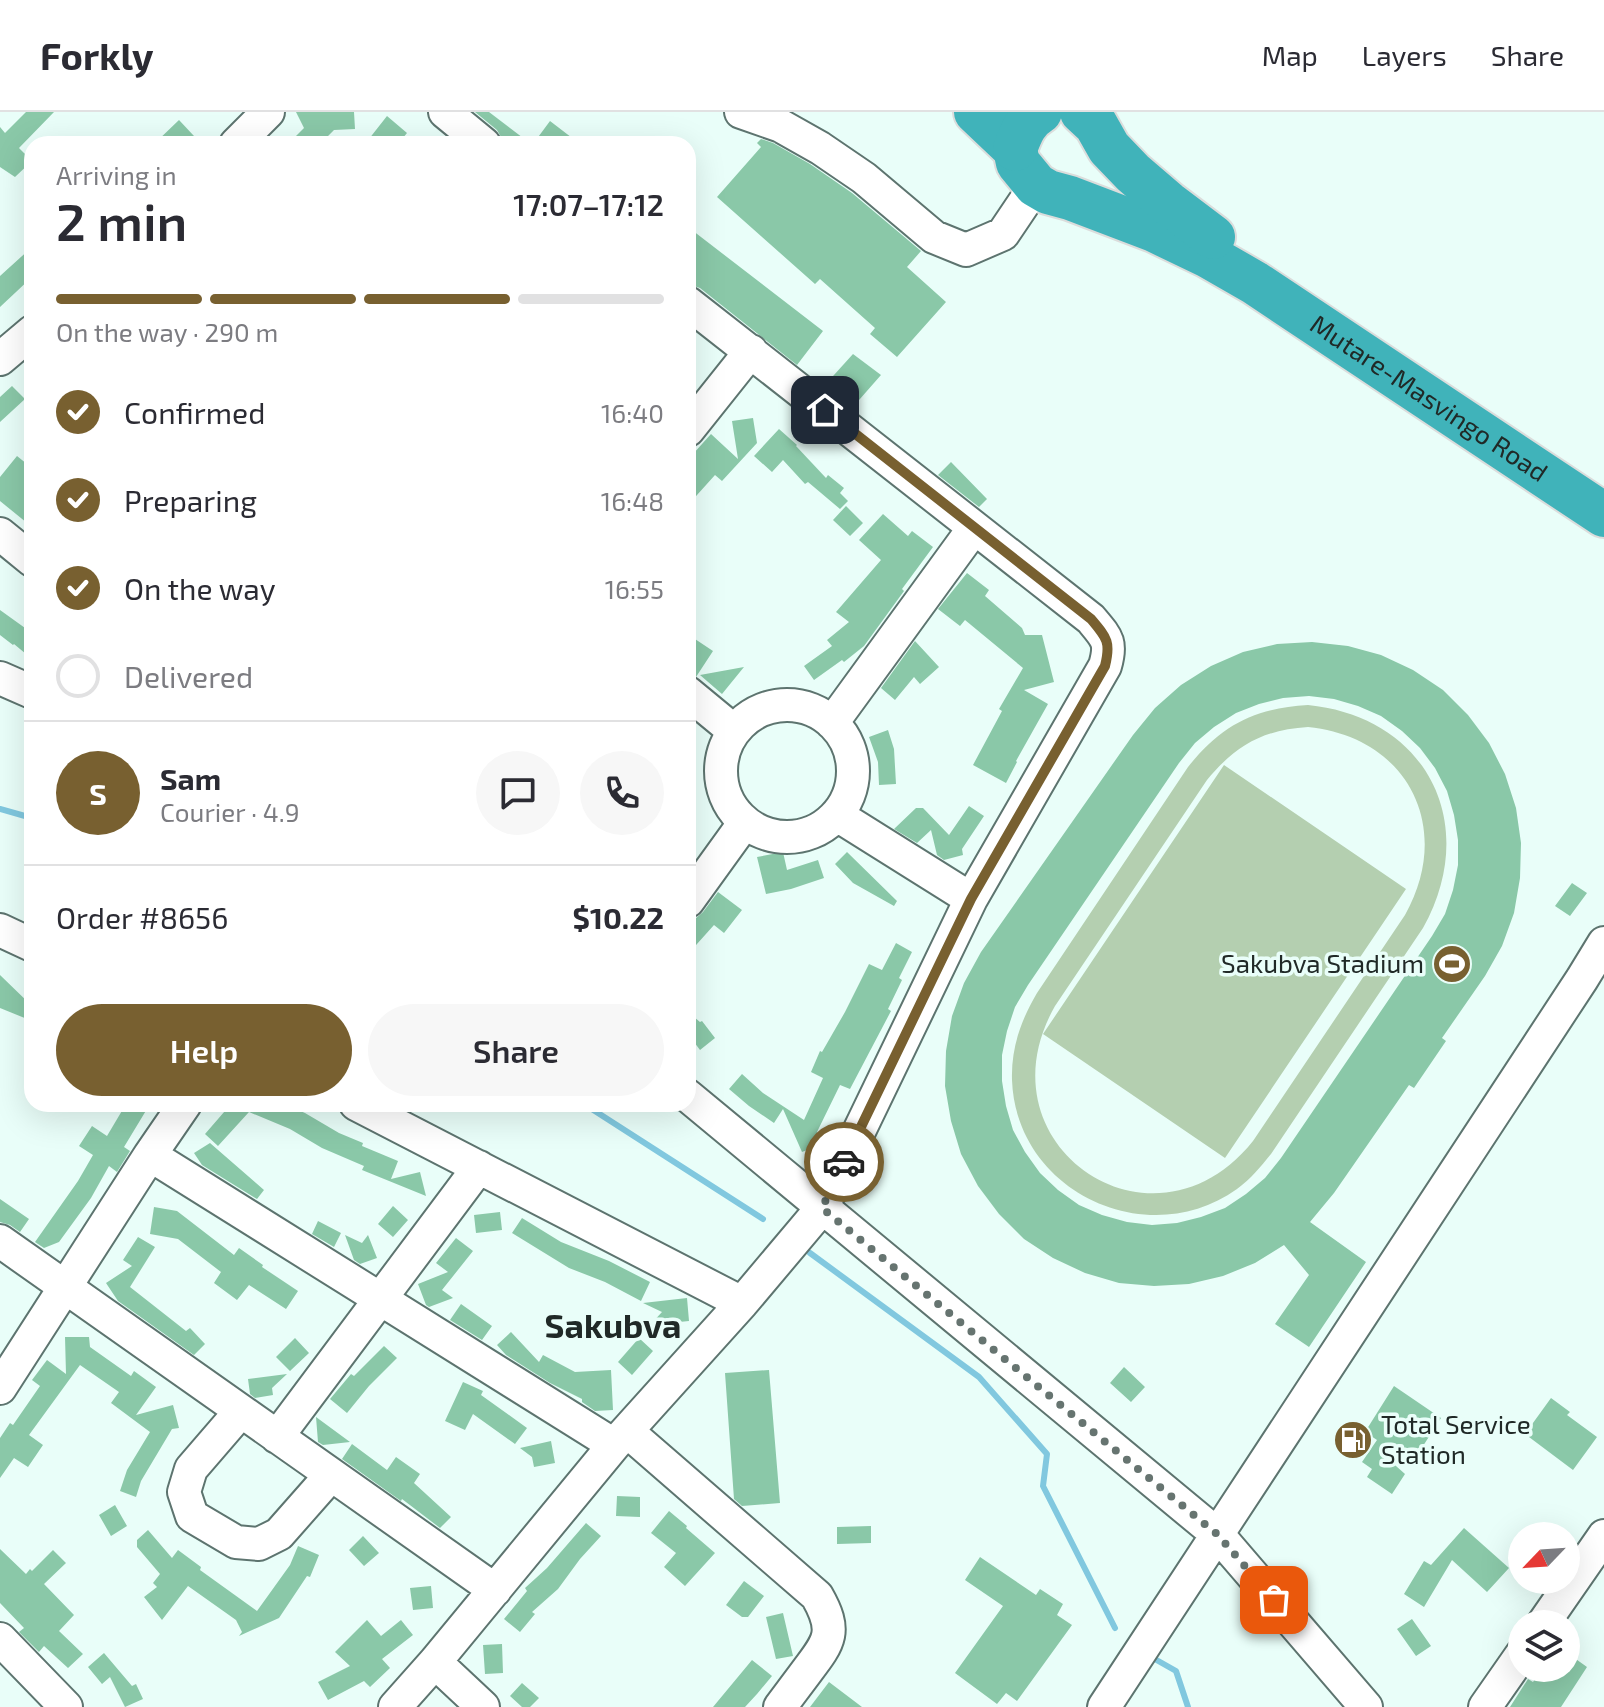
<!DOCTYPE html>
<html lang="en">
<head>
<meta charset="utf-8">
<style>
  body { margin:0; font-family:"Exo 2",sans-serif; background:#f7f7f7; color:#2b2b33; height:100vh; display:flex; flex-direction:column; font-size:30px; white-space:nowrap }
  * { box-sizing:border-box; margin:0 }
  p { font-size:26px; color:#7c7c81 }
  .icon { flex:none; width:44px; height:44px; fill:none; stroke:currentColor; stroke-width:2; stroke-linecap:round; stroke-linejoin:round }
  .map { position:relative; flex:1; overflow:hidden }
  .sheet { position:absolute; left:24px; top:24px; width:672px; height:976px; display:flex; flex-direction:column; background:#fff; border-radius:24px; box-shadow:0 8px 32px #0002 }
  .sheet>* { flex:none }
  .needle { width:52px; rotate:245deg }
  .fabs { position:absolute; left:1508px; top:1410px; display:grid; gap:16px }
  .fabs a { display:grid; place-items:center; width:72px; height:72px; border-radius:50%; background:#fff; box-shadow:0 8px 32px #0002; font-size:40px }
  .pin { position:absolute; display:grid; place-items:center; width:68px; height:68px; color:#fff; margin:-34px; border-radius:16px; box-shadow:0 4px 12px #0006 }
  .courier { position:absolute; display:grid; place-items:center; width:80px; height:80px; margin:-40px; border:6px solid #786030; border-radius:50%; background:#fff; color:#222; box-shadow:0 2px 10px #0007 }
  .headline em { font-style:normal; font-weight:600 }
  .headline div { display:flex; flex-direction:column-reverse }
  .headline { display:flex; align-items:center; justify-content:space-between; height:136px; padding:0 32px }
  h1 { font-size:52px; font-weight:600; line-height:60px }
  .bar { display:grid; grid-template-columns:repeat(4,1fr); gap:12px 8px; align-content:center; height:96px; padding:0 32px }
  .bar i { height:10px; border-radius:6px; background:#e1e1e2 }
  .bar .on { background:#786030 }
  .bar p { grid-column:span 4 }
  .line { display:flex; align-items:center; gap:20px; padding:0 32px; border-top:2px solid #e1e1e2 }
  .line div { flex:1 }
  .round { display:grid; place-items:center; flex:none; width:84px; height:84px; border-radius:42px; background:#f7f7f7 }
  ol { padding:0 32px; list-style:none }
  li { display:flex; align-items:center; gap:24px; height:88px }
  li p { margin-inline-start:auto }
  li .icon { padding:8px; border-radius:50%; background:#786030; color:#fff; stroke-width:4 }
  li:last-child { color:#7c7c81 }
  li i { width:44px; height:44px; border:4px solid #e1e1e2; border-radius:50% }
  .primary-button { display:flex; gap:16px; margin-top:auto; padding:16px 32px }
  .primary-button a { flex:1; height:92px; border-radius:48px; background:#786030; color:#fff; font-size:32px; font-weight:600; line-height:92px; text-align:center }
  .primary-button a+a { background:#f7f7f7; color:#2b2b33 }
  header { display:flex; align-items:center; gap:48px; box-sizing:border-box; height:112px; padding:0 40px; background:#fff; border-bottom:2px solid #e1e1e2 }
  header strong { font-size:38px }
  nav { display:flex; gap:44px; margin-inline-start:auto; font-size:28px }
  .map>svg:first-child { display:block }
  .pitch { fill:#b4cfb0; fill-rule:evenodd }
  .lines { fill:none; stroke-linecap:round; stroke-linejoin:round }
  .stream { stroke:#81c8df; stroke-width:6 }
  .building { fill:#8ac8a8; fill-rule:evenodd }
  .minor-casing { stroke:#5d746f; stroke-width:36 }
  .highway-casing { stroke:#dbdddc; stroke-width:48 }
  .minor { stroke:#fff; stroke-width:32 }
  .highway { stroke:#40b3ba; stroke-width:44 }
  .done { stroke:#667470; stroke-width:8; stroke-dasharray:0 14.4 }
  .route { stroke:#786030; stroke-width:10 }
  .labels { text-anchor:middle; stroke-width:7; stroke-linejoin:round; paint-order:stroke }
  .street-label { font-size:26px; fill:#202927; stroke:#e9fef9 }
  .poi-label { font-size:26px; fill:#202927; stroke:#e9fef9; text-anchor:end }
  .district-label { font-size:34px; font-weight:bold; fill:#202927; stroke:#e9fef9 }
</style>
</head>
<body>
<header>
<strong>Forkly</strong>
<nav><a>Map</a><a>Layers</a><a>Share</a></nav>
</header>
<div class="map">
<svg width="1604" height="1595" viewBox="0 0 1604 1595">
  <rect width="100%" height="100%" fill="#e9fef9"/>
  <path class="pitch" d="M1308 593C1427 605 1481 712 1423 816L1271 1042C1261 1054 1251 1067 1237 1077 1148 1141 1016 1080 1012 968 1011 936 1021 908 1037 881L1188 655C1221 613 1255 596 1308 593ZM1308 615C1408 625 1454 716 1405 803L1253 1029C1153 1154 976 1033 1055 894L1207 668C1236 633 1263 618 1308 615Z
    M1224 653 1406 777 1225 1046 1043 922Z"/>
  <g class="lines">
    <path class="stream" d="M0 697 32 706
      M584 992 763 1107
      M810 1141 979 1265 1047 1342 1043 1374 1115 1516
      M1153 1546 1176 1559 1188 1595"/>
  </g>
  <path class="building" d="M26 0H54L19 36 32 49 15 65 0 55V15L5 21Z
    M296 0H354L355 17 334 18 320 32H288L304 16Z
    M475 0H489L531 32H503L501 25 497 18Z
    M387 4 407 21 398 32H365Z
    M179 8 194 24 186 32H154Z
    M550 9 580 32H533Z
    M761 27 773 31 810 52 852 81 921 139 907 155 946 190 897 245 870 222 875 216 820 167 815 172 717 85 761 35 757 31Z
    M688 115 823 219 797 253 700 176 688 172Z
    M32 135V165L0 195V164Z
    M853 242 881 263 852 296 824 274Z
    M12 274 25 287 0 310V285Z
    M753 306 757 331 722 369 715 363 688 393V354L696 345 693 342 711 322 738 347 732 309Z
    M779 317 797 333 796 334 826 366 828 363 844 376 840 381 848 389 840 397 808 370 805 372 783 348 772 360 754 344Z
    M17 344 32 356V415L0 389V365Z
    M951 350 987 387 979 395 938 363Z
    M846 394 863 411 850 424 833 408Z
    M883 402 908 424 912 419 933 435 902 477 904 479 864 534 844 550 842 548 814 568 804 554 832 534 827 528 849 510 836 500 881 448 859 428Z
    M967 461 989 478 985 484 1022 516 1025 523H1042L1054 570 1024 578 1048 592 1016 649 1017 650 1006 671 973 653 1002 599 999 597 1023 556 965 508 960 514 938 497Z
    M0 498 32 521V547L14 532 13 533 0 523Z
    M695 527 713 539 696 565 688 562V536Z
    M915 529 939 555 920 572 914 565 895 588 881 576Z
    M1312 530 1348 534 1381 543 1413 558 1443 578 1468 603 1489 631 1505 662 1516 696 1521 731 1520 766 1514 801 1502 834 1485 864 1442 926 1446 929 1414 976 1409 973 1334 1081 1310 1110 1366 1150 1309 1235 1275 1212 1309 1163 1284 1133 1255 1151 1223 1164 1189 1172 1154 1174 1119 1171 1085 1161 1053 1146 1024 1127 999 1102 978 1074 961 1042 951 1009 945 974 946 939 952 904 964 871 981 840 1133 623 1155 596 1181 573 1211 554 1243 540 1277 532ZM1309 584 1334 587 1358 594 1381 604 1402 619 1420 636 1435 656 1447 679 1454 703 1458 728V753L1453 778 1445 802 1432 824 1281 1046 1265 1066 1246 1082 1225 1096 1201 1105 1177 1111 1152 1113 1127 1110 1102 1103 1079 1093 1058 1078 1040 1061 1025 1040 1013 1018 1006 994 1002 969V943L1007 919 1015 895 1028 873 1179 651 1195 631 1214 615 1236 601 1259 592 1283 586Z
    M744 555 722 582 700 563Z
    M888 618 894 637 896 672 879 673 878 650 869 625Z
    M969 694 984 704 962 737 963 743 944 748 937 743 931 718 917 731 894 717 916 696H923L949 723Z
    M783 740 787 758 818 748 824 766 791 777 766 782 757 745Z
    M847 740 897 789 894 794 853 771 835 752Z
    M1572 771 1587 781 1570 804 1555 794Z
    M718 780 742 798 724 821 714 813 688 842V813L703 800Z
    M896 831 912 840 899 866 902 868 888 897 891 899 850 977 840 973 817 1020 822 1032 802 1040 783 997 774 1011 749 994 729 977 742 962 763 981 804 1008 823 966 811 960 820 939 822 940 845 900 869 852 882 858Z
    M0 863 32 894V909L0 896Z
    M688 900 700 910 702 909 715 926 700 938 688 922Z
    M126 992H150L124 1035 130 1039 117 1060 109 1054 91 1086 59 1130 44 1136 35 1130 78 1069 93 1043 79 1034 92 1014 107 1024Z
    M231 992H284L305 1001 339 1021 363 1031 362 1034 398 1049 391 1067 420 1060 426 1084 362 1058 364 1054 322 1036 290 1017 249 1000 218 1034 205 1022Z
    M210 1031 264 1078 257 1087 202 1053 194 1041Z
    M0 1087 29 1107 20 1120 10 1113 0 1110Z
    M393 1094 408 1108 393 1125 378 1112Z
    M154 1095 177 1099 234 1143 239 1136 263 1153 262 1155 298 1179 286 1197 249 1173 237 1188 214 1171 221 1160 178 1127 150 1122Z
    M500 1100 502 1118 476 1121 474 1103Z
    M522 1106 561 1130 609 1149 650 1170 641 1189 605 1170 569 1156 512 1121Z
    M318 1109 341 1121 334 1135 312 1122Z
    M345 1123 362 1131 368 1123 377 1146 360 1152 354 1148Z
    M138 1125 155 1135 130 1175 186 1219 190 1216 205 1232 194 1243 118 1189 106 1171 132 1154 123 1148Z
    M456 1126 473 1139 442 1178 453 1186 429 1195 426 1193 418 1172 448 1160 436 1151Z
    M687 1186 689 1209 650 1213 662 1200 643 1191Z
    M461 1192 492 1214 482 1228 450 1208Z
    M511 1220 539 1250 543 1243 575 1260 611 1258 613 1298 595 1299 582 1290V1287L550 1271 506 1243 497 1233Z
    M65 1225H89L90 1235 131 1264 134 1259 156 1275 136 1303 173 1293 179 1316 172 1317 141 1369 136 1385 120 1379 127 1358 150 1320 111 1291 119 1280 80 1253 29 1323 43 1333 28 1355 14 1346 0 1366V1326L10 1311 13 1313 40 1274 32 1268 47 1248 66 1262Z
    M295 1226 309 1241 290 1259 276 1245Z
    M639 1226 653 1239 632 1263 618 1250Z
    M384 1234 397 1246 369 1274 347 1301 330 1287 351 1262 354 1264Z
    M1124 1255 1145 1275 1131 1290 1110 1271Z
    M769 1258 780 1391 742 1394 734 1387 725 1261Z
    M287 1262 272 1276 273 1283 255 1286 250 1282 248 1267Z
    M463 1270 483 1279 481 1283 527 1316 515 1332 473 1302 465 1318 445 1309Z
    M1394 1274 1441 1306 1414 1348 1395 1336 1387 1346 1405 1362 1392 1382 1367 1365 1372 1357 1362 1350 1377 1328 1365 1320Z
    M1551 1286 1570 1300 1567 1303 1597 1325 1573 1358 1525 1322Z
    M316 1305 350 1330 323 1333 318 1330Z
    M551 1329 555 1351 534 1355 532 1345 520 1336Z
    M352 1332 387 1358 396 1345 420 1362 414 1371 451 1405 440 1416 402 1387 401 1389 342 1347Z
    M617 1384 640 1385V1405L616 1404Z
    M115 1393 127 1414 111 1424 99 1403Z
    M669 1399 687 1414 686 1416 715 1441 685 1474 664 1455 676 1441 651 1421Z
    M586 1411 601 1424 580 1447 558 1477 532 1500 535 1502 520 1520 504 1507 527 1479 525 1476 547 1456Z
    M871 1414V1431L837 1432V1415Z
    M1464 1416 1509 1456 1487 1480 1452 1448 1424 1495 1404 1482 1424 1449 1431 1453Z
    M148 1418 172 1446 178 1438 201 1455 200 1458 257 1499 290 1453 298 1434 319 1443 310 1465 307 1464 279 1506 239 1524 242 1520 236 1508 188 1474 162 1508 144 1485 157 1475 153 1471 160 1462 137 1435V1428Z
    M363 1424 379 1441 364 1454 349 1438Z
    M0 1437 26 1462 30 1457 32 1459 53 1438 66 1451 44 1472 74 1503 59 1519 83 1542 68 1556 44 1534 39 1540 19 1520 24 1516 0 1491Z
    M980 1445 1036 1483 1040 1477 1063 1492 1057 1503 1072 1513 1017 1589 1006 1581 997 1592 955 1561 1003 1494 965 1468Z
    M744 1469 764 1484 748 1505H742L726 1493Z
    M431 1474 433 1496 413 1498 410 1476Z
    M783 1501 793 1544 776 1547 766 1505Z
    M1412 1507 1431 1534 1416 1544 1397 1517Z
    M367 1508 381 1524 401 1508 413 1523 382 1547 390 1556 370 1575 364 1569 328 1588 318 1570 350 1554 335 1540Z
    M502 1532 503 1561 485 1562 483 1533Z
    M1566 1540 1587 1555 1561 1595H1510L1528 1567 1533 1570 1543 1556H1566Z
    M104 1541 132 1574 136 1572 143 1587 125 1595 110 1565 102 1572 88 1555Z
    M752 1548 772 1564 757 1582 745 1595H713Z
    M829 1570 862 1595H810Z
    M522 1571 539 1586 530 1595H522L510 1584Z"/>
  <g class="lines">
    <defs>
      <path id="minor" d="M445 0 484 32
        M741 0 781 14 820 36 864 66 934 125 966 138 1003 122 1036 73
        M236 32 268 0
        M0 247 32 220
        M688 318 751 239
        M0 422 32 448
        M0 566 32 580
        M688 581 734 619
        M721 659a66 66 0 1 1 132 0a66 66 0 1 1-132 0Z
        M832 611 974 416
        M837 703 971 787
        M688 789 745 710
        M0 818 32 833
        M688 984 1218 1423 1366 1595
        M356 992 742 1191
        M150 1043 614 1333
        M0 1129 495 1478
        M0 1276 150 1043 185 992
        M241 1299 191 1357 184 1380 192 1404 236 1430 259 1432 279 1422 331 1363
        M628 1320 817 1484C837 1519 830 1529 807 1559 798 1571 789 1583 780 1595
        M277 1325 479 1055
        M1543 1512 1604 1424
        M0 1527 66 1595
        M435 1550 483 1595
        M395 1595 435 1550 614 1333 742 1191 822 1096 971 787 1105 554C1112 530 1107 526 1091 507L688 191
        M1104 1595 1582 867 1604 831
        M1485 1595 1522 1542"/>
      <g id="highway">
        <path id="s1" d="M976 0 1015 37 1018 51 1036 73 1048 80 1070 86 1154 118 1208 144 1255 171 1604 403"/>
        <path d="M1082 0 1096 13 1109 36 1133 61 1168 91 1213 125"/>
        <path d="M1015 37C1021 21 1025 9 1040 0"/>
      </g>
    </defs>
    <use href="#minor" class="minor-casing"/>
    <use href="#highway" class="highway-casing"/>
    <use href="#minor" class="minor"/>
    <use href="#highway" class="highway"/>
  </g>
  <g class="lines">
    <path class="done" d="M844 1050 822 1096 1218 1423 1274 1488"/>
    <path class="route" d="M825 298 1091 507C1107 526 1111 530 1105 554L971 787 844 1050"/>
  </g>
  <defs>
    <symbol id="stadium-disc" viewBox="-11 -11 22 22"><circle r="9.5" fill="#786030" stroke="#e9fef9"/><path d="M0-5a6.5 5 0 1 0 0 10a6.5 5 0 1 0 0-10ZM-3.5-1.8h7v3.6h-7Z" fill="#fff"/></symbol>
    <symbol id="fuel-disc" viewBox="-11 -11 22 22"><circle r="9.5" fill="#786030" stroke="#e9fef9"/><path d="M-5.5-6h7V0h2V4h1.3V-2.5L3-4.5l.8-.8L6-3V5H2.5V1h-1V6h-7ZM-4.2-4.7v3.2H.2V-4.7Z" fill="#fff"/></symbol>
  </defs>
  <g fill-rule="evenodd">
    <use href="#stadium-disc" x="1430" y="830" width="44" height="44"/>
    <use href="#fuel-disc" x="1331" y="1306" width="44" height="44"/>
  </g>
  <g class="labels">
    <g class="street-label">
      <text dy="9" stroke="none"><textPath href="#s1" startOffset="546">Mutare-Masvingo Road</textPath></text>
    </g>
    <g class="poi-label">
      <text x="1424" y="861">Sakubva Stadium</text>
      <text x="1381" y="1322" text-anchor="start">Total Service<tspan x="1381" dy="30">Station</tspan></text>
    </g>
    <g class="district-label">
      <text x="613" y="1226">Sakubva</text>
    </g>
  </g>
</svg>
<div class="fabs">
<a><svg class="needle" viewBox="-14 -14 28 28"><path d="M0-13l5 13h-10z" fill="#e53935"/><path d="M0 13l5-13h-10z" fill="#7c7c81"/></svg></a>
<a><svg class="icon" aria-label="layers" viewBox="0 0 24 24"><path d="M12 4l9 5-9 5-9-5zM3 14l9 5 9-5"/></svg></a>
</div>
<div class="pin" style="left:1274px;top:1488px;background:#ea580c"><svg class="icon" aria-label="bag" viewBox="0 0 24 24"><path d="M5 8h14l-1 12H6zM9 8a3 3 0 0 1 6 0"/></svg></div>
<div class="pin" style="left:825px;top:298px;background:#1f2937"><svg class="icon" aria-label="home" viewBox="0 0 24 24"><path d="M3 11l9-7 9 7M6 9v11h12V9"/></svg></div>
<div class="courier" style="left:844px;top:1050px"><svg class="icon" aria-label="car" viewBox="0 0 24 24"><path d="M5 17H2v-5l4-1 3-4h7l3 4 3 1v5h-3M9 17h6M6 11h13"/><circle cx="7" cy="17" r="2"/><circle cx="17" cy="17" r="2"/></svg></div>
<section class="sheet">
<div class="headline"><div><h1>2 min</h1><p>Arriving in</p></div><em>17:07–17:12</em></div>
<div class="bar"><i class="on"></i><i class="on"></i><i class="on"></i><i></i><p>On the way · 290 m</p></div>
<ol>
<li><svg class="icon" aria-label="check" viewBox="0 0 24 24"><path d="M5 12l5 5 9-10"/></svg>Confirmed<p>16:40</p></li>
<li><svg class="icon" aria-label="check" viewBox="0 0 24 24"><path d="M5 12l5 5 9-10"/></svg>Preparing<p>16:48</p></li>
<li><svg class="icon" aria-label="check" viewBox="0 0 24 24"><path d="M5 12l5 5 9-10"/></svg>On the way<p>16:55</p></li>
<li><i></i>Delivered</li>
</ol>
<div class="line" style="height:144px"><b class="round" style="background:#786030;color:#fff">S</b><div><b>Sam</b><p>Courier · 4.9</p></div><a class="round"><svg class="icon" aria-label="chat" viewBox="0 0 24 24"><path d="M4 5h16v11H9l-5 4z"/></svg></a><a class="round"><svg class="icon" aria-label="phone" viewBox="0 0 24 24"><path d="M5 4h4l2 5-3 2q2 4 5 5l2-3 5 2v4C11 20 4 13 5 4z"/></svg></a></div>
<div class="line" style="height:104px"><div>Order #8656</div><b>$10.22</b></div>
<div class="primary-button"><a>Help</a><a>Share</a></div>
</section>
</div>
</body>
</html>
